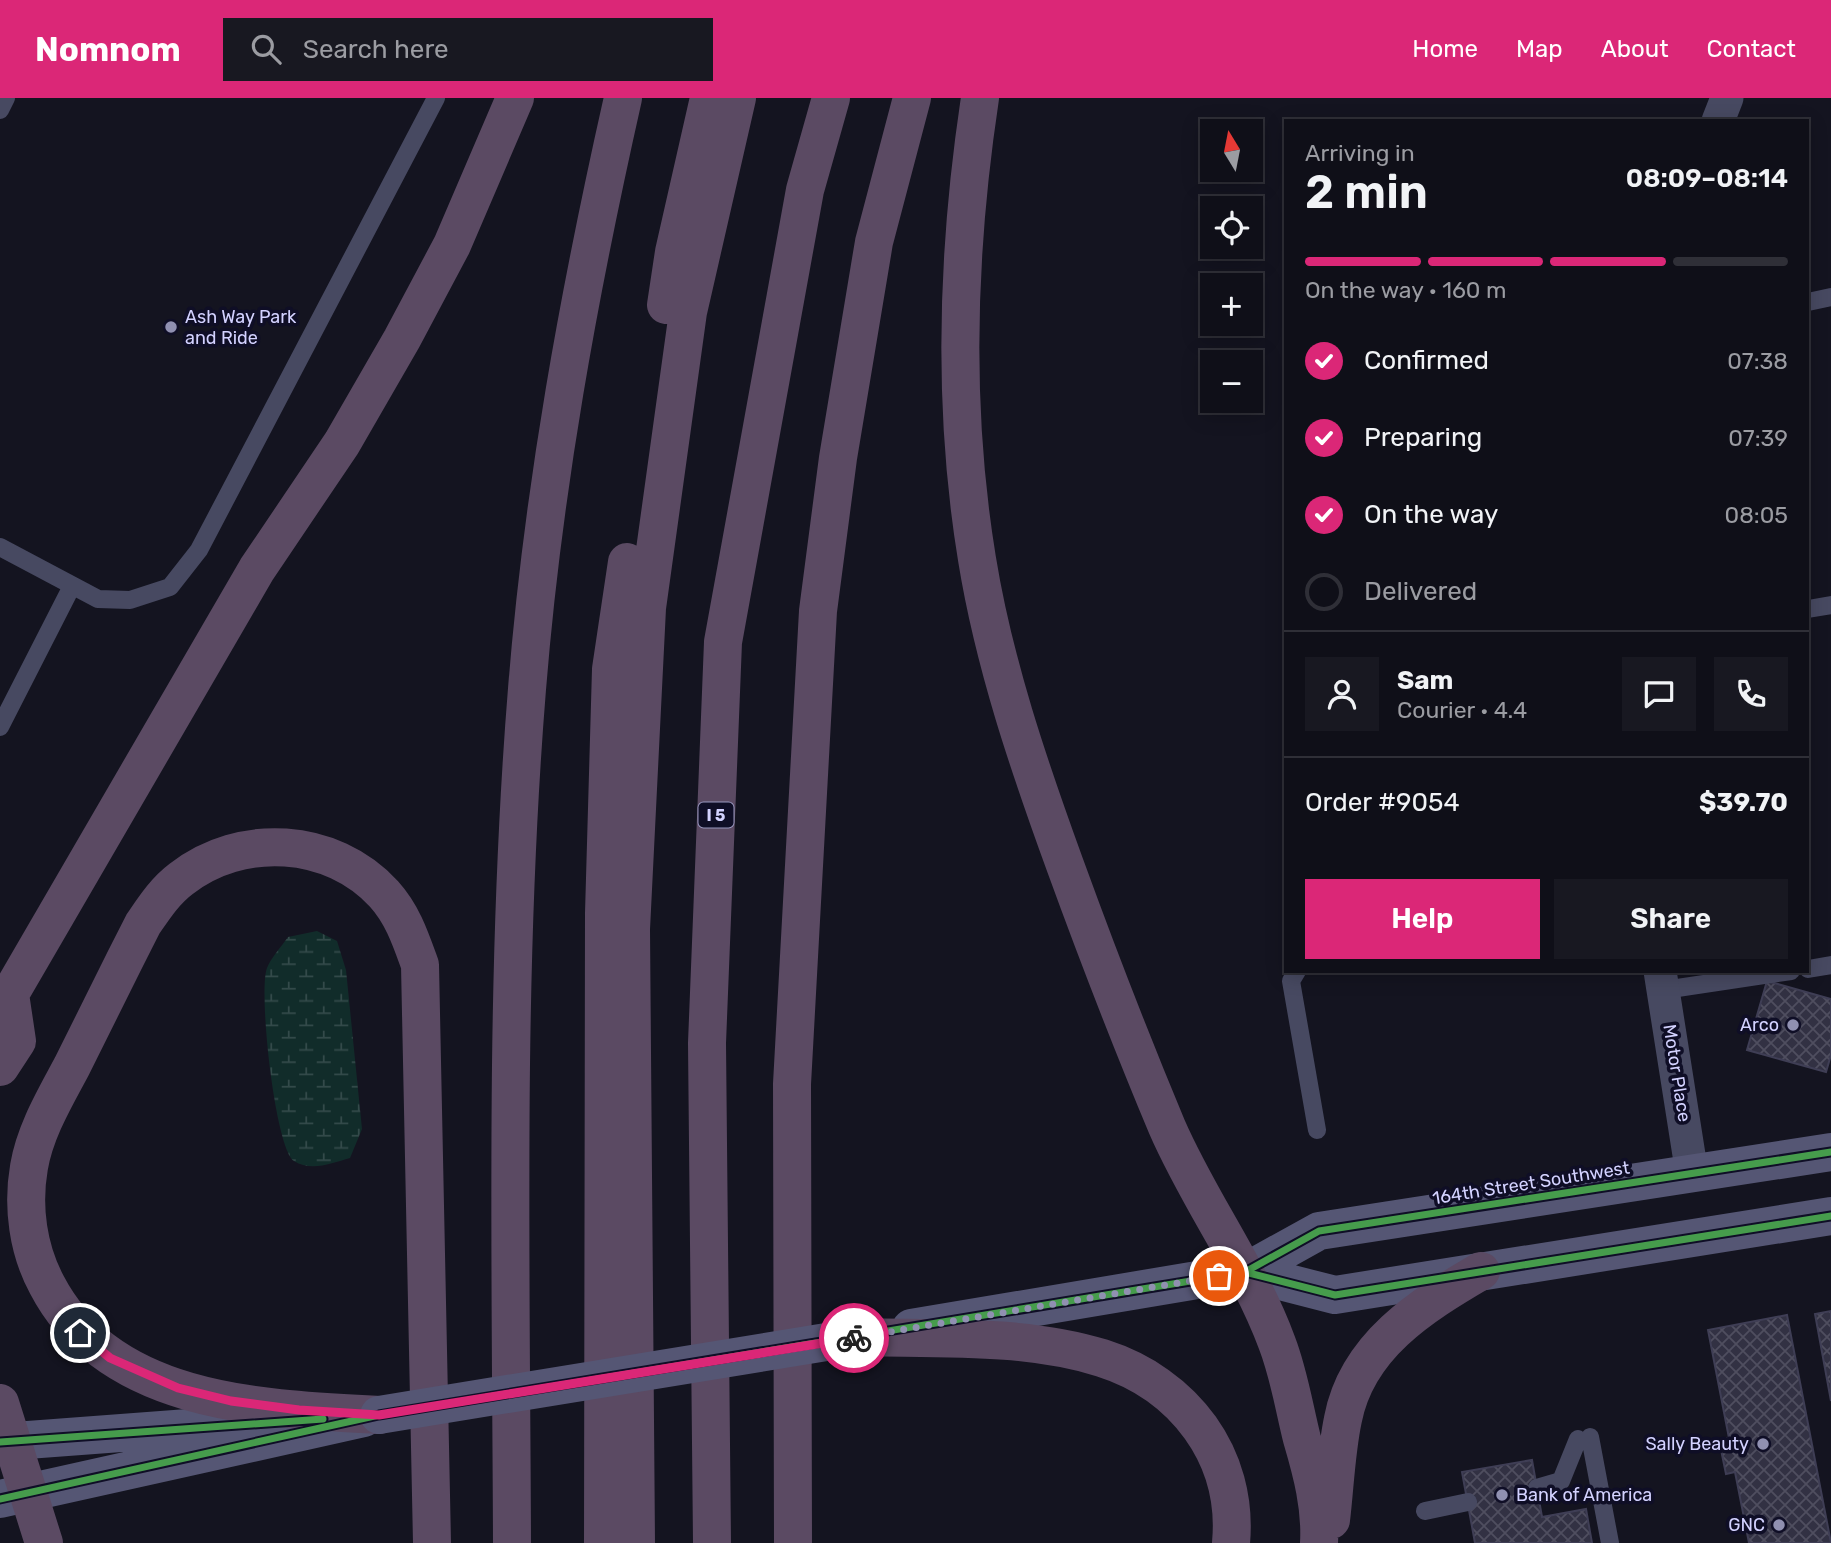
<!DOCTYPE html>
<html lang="en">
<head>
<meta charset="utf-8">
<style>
  body { margin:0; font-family:Rubik,sans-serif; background:#181821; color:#f1f3f6; height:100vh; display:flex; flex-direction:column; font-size:26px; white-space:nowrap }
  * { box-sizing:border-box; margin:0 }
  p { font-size:23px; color:#9b9ca2 }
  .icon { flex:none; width:38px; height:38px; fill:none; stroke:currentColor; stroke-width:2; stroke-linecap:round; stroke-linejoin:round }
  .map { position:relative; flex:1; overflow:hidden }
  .panel { position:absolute; left:1284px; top:21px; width:525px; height:854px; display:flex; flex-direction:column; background:#0f0f18; border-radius:0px; box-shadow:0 4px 18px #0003,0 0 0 2px #2f2f37 }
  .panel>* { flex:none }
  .needle { width:46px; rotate:350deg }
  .buttons { position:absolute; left:1200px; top:21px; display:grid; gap:14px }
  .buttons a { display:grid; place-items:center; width:63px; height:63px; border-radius:0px; background:#0f0f18; box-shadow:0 4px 18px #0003,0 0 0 2px #2f2f37; font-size:35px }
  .pin { position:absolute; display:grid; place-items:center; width:60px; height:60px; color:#fff; margin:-30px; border:4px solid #fff; border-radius:50%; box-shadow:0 2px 7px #0007 }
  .courier { position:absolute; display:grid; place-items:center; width:70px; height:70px; margin:-35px; border:5px solid #db2777; border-radius:50%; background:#fff; color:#222; box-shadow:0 2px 9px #0007 }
  .headline em { font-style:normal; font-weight:600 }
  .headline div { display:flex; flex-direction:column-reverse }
  .headline { display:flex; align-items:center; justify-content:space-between; height:119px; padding:0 21px }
  h1 { font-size:46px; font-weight:600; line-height:52px }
  .bar { display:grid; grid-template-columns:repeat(4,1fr); gap:10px 7px; align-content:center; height:84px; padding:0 21px }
  .bar i { height:9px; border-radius:5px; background:#2f2f37 }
  .bar .current { background:#db2777 }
  .bar p { grid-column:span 4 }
  .line { display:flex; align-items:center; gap:18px; padding:0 21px; border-top:2px solid #2f2f37 }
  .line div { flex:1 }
  .round { display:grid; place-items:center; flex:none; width:74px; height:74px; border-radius:0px; background:#181821 }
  ol { padding:0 21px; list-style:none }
  li { display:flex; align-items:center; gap:21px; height:77px }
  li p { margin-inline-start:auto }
  li .icon { padding:7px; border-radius:50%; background:#db2777; color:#fff; stroke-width:4 }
  li:last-child { color:#9b9ca2 }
  li i { width:38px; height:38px; border:4px solid #2f2f37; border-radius:50% }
  .button { display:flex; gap:14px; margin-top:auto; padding:14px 21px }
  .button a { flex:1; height:80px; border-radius:0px; background:#db2777; color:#fff; font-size:28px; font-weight:600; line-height:80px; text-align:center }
  .button a+a { background:#181821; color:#f1f3f6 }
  header { display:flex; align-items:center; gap:42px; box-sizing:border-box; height:98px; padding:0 35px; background:#db2777; color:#fff }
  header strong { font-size:33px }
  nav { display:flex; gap:38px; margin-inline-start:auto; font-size:24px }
  .search { width:490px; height:63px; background:#181821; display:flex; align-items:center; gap:18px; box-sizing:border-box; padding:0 24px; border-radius:0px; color:#9b9ca2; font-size:26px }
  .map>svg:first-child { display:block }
  .wetland { fill:url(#wetland-marsh) }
  .building { fill:url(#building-cross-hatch); stroke:#3f3e55; stroke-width:2 }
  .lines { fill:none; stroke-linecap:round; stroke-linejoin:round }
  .lane { stroke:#474961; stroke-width:18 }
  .street { stroke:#474961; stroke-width:33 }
  .secondary { stroke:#555674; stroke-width:38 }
  .highway { stroke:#5b4a63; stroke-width:38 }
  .secondary-bridge { stroke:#555674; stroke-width:38 }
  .cycleway-casing { stroke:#0f0e26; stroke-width:11 }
  .cycleway { stroke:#469c4c; stroke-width:7 }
  .done { stroke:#9090b1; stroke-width:7; stroke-dasharray:0 12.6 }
  .route { stroke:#db2777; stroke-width:9 }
  .poi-dot { fill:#9090b1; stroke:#0f0e26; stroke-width:2.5 }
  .labels { text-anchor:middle; stroke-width:7; stroke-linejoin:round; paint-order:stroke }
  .shield { fill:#0f0e26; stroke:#9897be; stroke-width:2 }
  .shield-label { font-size:16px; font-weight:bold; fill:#d3d2ff }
  .poi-label { font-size:18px; fill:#d3d2ff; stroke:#0f0e26; text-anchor:end }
  .street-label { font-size:18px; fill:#d3d2ff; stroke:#0f0e26 }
</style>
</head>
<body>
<header>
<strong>Nomnom</strong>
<div class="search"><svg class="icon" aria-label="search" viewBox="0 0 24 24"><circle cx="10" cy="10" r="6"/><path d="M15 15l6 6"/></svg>Search here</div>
<nav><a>Home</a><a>Map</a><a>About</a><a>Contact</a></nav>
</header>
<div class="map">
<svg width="1831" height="1445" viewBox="0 0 1831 1445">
  <defs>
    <pattern id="wetland-marsh" width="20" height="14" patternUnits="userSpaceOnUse" patternTransform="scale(1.75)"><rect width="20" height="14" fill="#112c2a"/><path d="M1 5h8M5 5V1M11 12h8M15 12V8" fill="none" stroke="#334a4a"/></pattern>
    <pattern id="building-cross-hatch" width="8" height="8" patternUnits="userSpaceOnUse" patternTransform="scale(1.75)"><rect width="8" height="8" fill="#323143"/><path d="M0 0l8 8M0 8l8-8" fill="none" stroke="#4f4e5f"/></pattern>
  </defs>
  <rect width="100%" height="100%" fill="#141420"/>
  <path class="wetland" d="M317 833 337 843 346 872 362 1031 350 1060C332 1065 311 1074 294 1063 275 1050 258 893 267 870 271 860 281 849 288 839Z"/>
  <path class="building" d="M1767 883 1831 901V957L1826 974 1747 952Z
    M1831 1213V1303L1815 1216Z
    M1787 1217 1831 1445H1749L1735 1374 1726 1376 1719 1342 1729 1340 1708 1232Z
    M1532 1362 1542 1419 1586 1411 1592 1445H1475L1462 1374Z"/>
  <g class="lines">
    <path class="lane" d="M0 12 6 0
      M1808 204 1831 199
      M0 449 98 501 130 502 170 489 199 452 436 0
      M1808 511 1831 507
      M0 629 72 488
      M1808 871 1831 867
      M1297 873 1291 883 1317 1032
      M1664 892 1791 873
      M1590 1339 1610 1445
      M1537 1390 1561 1383 1578 1341
      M1425 1413 1468 1404"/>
    <path class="street" d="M1718 23 1727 0
      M1660 873 1692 1076"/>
    <path class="secondary" d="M1245 1174 1335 1197 1831 1118
      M911 1230 1245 1174 1319 1133 1831 1054
      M0 1344 255 1325
      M0 1401 364 1320"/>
    <path class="highway" d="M980 0C957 152 952 309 977 461 994 566 1029 668 1065 767 1097 855 1131 943 1167 1029 1199 1103 1249 1169 1277 1245 1289 1276 1294 1309 1302 1341 1312 1375 1321 1409 1319 1445
      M666 207 674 154 709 0
      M0 904 10 896 257 471 342 345 402 241 452 147 515 0
      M0 969 17 943 10 896
      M857 1239C937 1241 1025 1236 1102 1260 1184 1286 1239 1358 1231 1445
      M0 1305 44 1445
      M379 1317C261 1311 109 1306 47 1187 28 1152 22 1109 29 1069 35 1033 55 1000 72 968 96 920 119 873 143 826 154 810 165 793 181 781 241 734 332 739 384 796 403 817 411 842 420 867L432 1445
      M1331 1422C1335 1389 1336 1354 1343 1321 1357 1248 1421 1208 1481 1173
      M512 1445C511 1161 504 874 527 591 543 391 579 195 623 0
      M603 1445 604 815 611 571 627 464
      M636 1445 631 831 647 510 688 214 737 0
      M712 1445 707 945 723 544 805 92 831 0
      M793 1445 792 986 818 513 838 360 874 144 912 0"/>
    <path class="secondary-bridge" d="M379 1317 857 1239"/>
    <defs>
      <path id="cycleway" d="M1245 1174 1335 1197 1831 1118
        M0 1344 323 1321
        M0 1401 379 1317 1245 1174 1319 1133 1831 1054"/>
    </defs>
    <use href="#cycleway" class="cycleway-casing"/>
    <use href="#cycleway" class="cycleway"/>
  </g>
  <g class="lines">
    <path class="done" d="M854 1240 1219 1178"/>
    <path class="route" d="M80 1235 110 1260 178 1290 231 1303 299 1312 379 1317 854 1240"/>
  </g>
  <g class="poi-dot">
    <circle cx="171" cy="229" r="7"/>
    <circle cx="1793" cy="927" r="7"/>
    <circle cx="1763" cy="1346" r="7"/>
    <circle cx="1502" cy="1397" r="7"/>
    <circle cx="1779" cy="1427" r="7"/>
  </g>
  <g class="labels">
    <rect class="shield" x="698.5" y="704.5" width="35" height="25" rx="5"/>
    <g class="shield-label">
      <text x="716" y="723">I 5</text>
    </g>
    <g class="poi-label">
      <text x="185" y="225" text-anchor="start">Ash Way Park<tspan x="185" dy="21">and Ride</tspan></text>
      <text x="1779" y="933">Arco</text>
      <text x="1749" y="1352">Sally Beauty</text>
      <text x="1516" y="1403" text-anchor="start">Bank of America</text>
      <text x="1765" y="1433">GNC</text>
    </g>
    <g class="street-label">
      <text transform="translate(1677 975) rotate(81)" y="6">Motor Place</text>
      <text transform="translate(1531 1085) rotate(-9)" y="6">164th Street Southwest</text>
    </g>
  </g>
</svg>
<div class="buttons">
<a><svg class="needle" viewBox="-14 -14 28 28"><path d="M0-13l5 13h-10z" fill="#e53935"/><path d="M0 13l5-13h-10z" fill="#9b9ca2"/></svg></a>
<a><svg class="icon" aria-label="locate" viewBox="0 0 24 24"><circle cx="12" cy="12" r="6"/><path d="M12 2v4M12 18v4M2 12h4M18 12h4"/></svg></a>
<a>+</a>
<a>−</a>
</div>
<div class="pin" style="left:1219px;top:1178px;background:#ea580c"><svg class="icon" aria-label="bag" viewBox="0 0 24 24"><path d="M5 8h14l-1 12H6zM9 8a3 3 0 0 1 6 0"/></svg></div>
<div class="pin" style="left:80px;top:1235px;background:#1f2937"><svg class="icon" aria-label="home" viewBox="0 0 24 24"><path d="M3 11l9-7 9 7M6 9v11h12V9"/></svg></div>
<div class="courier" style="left:854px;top:1240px"><svg class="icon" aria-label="bike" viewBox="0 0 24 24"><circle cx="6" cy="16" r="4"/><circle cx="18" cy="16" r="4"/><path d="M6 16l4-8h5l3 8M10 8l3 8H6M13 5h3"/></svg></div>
<section class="panel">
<div class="headline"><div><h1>2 min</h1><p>Arriving in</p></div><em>08:09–08:14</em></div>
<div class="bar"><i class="current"></i><i class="current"></i><i class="current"></i><i></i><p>On the way · 160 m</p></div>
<ol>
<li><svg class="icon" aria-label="check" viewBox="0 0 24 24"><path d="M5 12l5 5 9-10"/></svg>Confirmed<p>07:38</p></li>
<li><svg class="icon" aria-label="check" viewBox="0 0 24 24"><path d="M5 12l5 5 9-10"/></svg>Preparing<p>07:39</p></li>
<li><svg class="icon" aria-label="check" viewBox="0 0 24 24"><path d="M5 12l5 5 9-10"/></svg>On the way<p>08:05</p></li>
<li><i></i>Delivered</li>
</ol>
<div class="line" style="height:126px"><a class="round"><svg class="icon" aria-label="person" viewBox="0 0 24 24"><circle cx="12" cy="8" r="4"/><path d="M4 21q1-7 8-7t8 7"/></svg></a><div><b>Sam</b><p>Courier · 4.4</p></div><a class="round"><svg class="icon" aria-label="chat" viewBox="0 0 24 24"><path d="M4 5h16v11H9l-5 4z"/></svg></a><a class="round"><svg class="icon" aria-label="phone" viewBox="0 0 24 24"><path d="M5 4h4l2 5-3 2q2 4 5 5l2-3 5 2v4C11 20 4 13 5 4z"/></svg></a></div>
<div class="line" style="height:91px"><div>Order #9054</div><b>$39.70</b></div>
<div class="button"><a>Help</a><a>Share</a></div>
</section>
</div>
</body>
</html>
